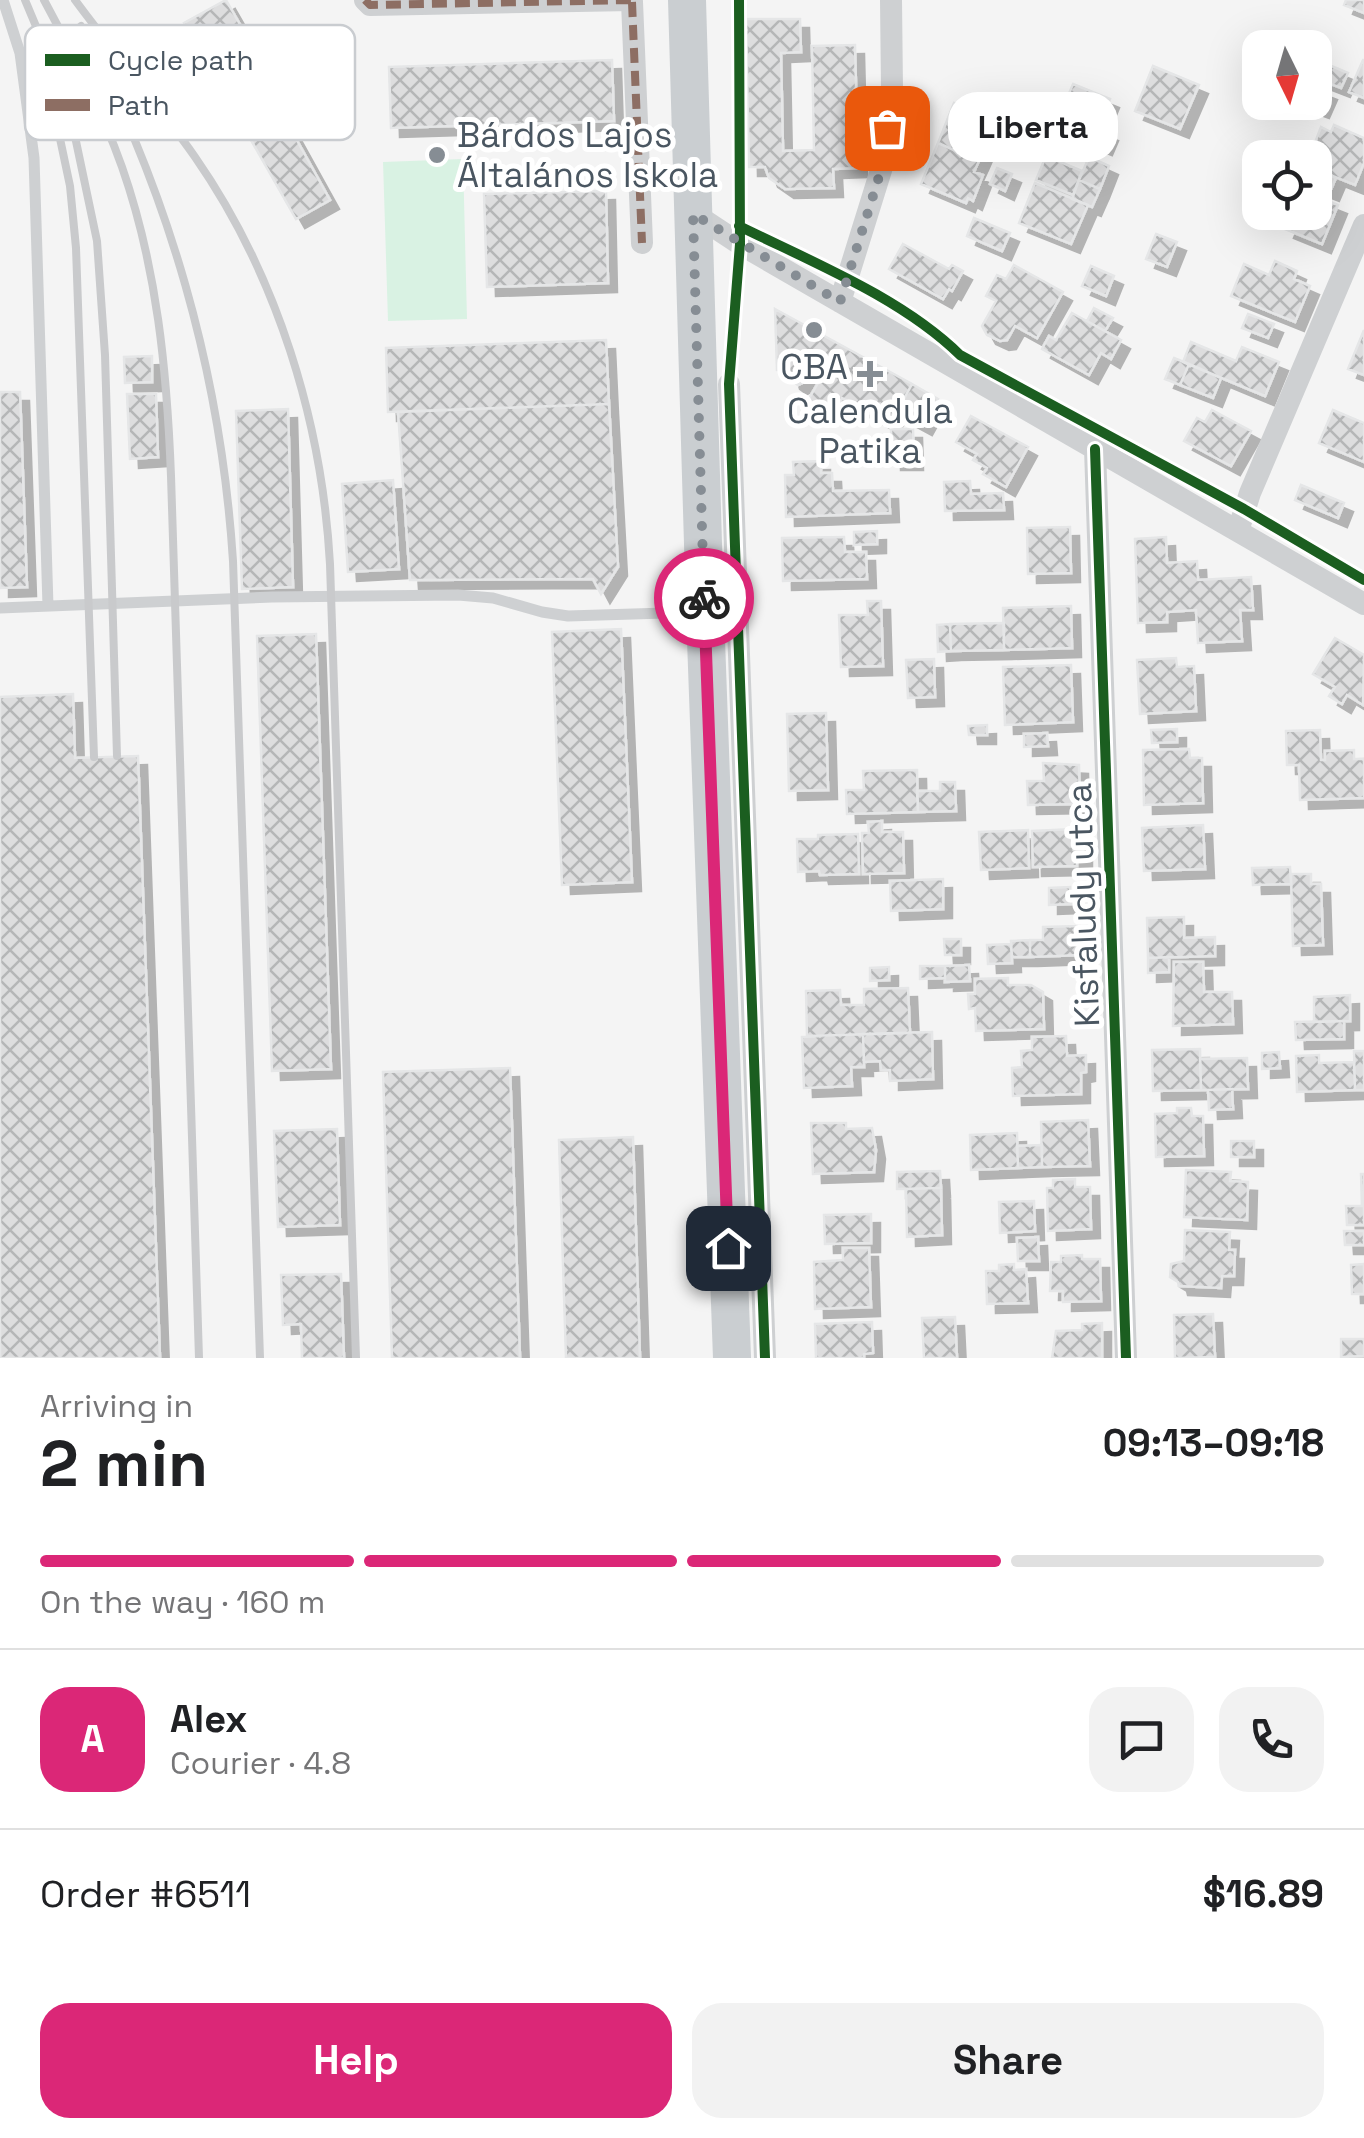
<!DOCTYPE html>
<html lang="en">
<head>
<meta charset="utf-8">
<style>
  body { margin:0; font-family:"Space Grotesk",sans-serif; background:#f2f2f2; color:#202124; height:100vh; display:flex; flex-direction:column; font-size:38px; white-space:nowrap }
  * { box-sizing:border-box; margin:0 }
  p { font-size:32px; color:#757577 }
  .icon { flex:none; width:55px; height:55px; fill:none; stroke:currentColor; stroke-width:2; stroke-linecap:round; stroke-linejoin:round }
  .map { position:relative; height:1358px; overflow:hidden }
  .side { display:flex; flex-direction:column; background:#fff; flex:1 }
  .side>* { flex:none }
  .needle { width:65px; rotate:175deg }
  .buttons { position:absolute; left:1242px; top:30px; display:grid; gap:20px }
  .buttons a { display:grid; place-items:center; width:90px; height:90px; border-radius:20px; background:#fff; box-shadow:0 10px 40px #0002; font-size:50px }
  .pin { position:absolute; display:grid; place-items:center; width:85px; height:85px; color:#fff; margin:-42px; border-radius:20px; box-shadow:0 5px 15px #0006 }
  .courier { position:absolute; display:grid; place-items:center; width:100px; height:100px; margin:-50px; border:8px solid #db2777; border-radius:50%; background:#fff; color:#222; box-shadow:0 2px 12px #0007 }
  .bubble { position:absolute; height:70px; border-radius:30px; background:#fff; box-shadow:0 10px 40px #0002; font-size:32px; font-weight:700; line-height:70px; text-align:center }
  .overview em { font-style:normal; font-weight:700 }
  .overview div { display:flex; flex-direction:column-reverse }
  .overview { display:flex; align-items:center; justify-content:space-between; height:170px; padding:0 40px }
  h1 { font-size:65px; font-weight:700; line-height:75px }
  .bar { display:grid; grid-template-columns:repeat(4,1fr); gap:15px 10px; align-content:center; height:120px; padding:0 40px }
  .bar i { height:12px; border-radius:8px; background:#e0e0e0 }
  .bar .on { background:#db2777 }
  .bar p { grid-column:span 4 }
  .line { display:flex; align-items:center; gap:25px; padding:0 40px; border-top:2px solid #e0e0e0 }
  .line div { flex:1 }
  .round { display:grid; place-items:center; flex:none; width:105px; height:105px; border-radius:30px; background:#f2f2f2 }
  .primary-button { display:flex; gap:20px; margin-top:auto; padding:20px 40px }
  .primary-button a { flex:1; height:115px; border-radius:30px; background:#db2777; color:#fff; font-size:40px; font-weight:700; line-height:115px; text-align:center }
  .primary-button a+a { background:#f2f2f2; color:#202124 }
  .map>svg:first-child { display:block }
  .pitch { fill:#d9f2e3 }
  .building { fill:url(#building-cross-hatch); stroke:#e5e6e7; stroke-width:2.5; filter:url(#shadow) }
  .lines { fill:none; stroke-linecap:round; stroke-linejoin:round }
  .lane { stroke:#ced0d2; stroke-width:11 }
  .street { stroke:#ced0d2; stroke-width:22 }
  .primary { stroke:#caced1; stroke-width:38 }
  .rail { stroke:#c9cacc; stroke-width:8 }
  .quiet { stroke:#8d6e63; stroke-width:8; stroke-dasharray:15 8; stroke-linecap:butt }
  .cycleway-casing { stroke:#fff; stroke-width:16 }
  .cycleway { stroke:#1b5e20; stroke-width:10 }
  .done { stroke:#868d94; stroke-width:10; stroke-dasharray:0 18 }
  .route { stroke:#db2777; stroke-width:12 }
  .poi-dot { fill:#868d94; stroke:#fff; stroke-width:4 }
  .labels { text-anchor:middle; stroke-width:10; stroke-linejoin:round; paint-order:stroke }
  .poi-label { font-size:35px; fill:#4a5661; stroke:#fff }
  .street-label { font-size:35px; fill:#4a5661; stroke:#fff }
  .key { fill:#fff; stroke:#c9ccd0; stroke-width:2.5 }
  .key-label { font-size:28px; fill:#4a5661 }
</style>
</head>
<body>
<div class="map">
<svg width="1364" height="1358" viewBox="0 0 1364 1358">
  <defs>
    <pattern id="building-cross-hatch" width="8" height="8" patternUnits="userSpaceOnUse" patternTransform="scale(2.5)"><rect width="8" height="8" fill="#ddddde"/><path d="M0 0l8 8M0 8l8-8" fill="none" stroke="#b5b6b7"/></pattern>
    <filter id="shadow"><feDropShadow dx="9" dy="9" stdDeviation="0" flood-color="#0004"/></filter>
  </defs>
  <rect width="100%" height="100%" fill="#f4f4f4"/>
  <path class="pitch" d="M463 159 467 319 388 321 383 162Z"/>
  <path class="building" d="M226 0 265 68 223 91 184 23Z
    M1346 0H1364V13L1344 5Z
    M746 19H800L801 52 781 53 783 151 814 150 812 46 855 45 858 168 833 169 834 188 785 189 769 178 765 167H749Z
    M1315 59 1348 73 1341 88 1315 78Z
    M612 60 614 121 391 128 389 67Z
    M1363 60H1364V98L1349 92Z
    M272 64 286 89 273 97 330 200 296 219 223 91Z
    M1153 66 1199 85 1180 129 1135 111Z
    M1073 84 1110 99 1098 128 1109 132 1103 146 1055 126Z
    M1315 86 1328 91 1320 109 1304 103 1315 102Z
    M954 103 996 121 992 130 1004 135 998 150 986 145 979 161 938 143Z
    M1334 125 1364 138V163L1355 185 1315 169V158H1309L1321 127 1331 132Z
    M938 143 979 161 974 172 983 175 973 201 968 198 966 203 921 184Z
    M1046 156 1082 171 1073 195 1036 180Z
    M1089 157 1109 166 1100 189 1079 180Z
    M997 168 1012 174 1005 191 990 184Z
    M1316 169 1336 178 1330 192 1315 186Z
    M1079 180 1100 189 1092 207 1072 199Z
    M1035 183 1088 205 1071 244 1019 223Z
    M606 191 608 283 487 287 484 194Z
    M1315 196 1338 205 1322 244 1285 229 1292 212H1315Z
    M974 218 1010 233 1002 251 967 236Z
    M1156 234 1177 242 1167 267 1146 259Z
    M903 244 949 269 952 265 963 271 952 291 949 289 943 299 889 269Z
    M1275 261 1297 271 1294 279 1310 286 1295 322 1231 296 1244 264 1269 275Z
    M1014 265 1063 292 1037 338 1015 326 1007 340 1000 341 987 335 982 326 996 301 986 296 997 275 1006 279Z
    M1091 266 1114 276 1106 296 1082 286Z
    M1094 308 1113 318 1105 331 1087 321Z
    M775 309 912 384 890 424 842 398 834 414 808 400 818 383 811 379 798 385 791 380 788 369 777 370Z
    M1072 313 1121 340 1111 359 1101 353 1089 375 1042 349 1049 336 1056 340Z
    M1248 314 1274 324 1268 338 1242 328Z
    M1364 330V375L1348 369Z
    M606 340 609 404 388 412 386 348Z
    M1191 342 1236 361 1242 347 1279 362 1265 396 1183 362Z
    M152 356V382L125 383 124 357Z
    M1174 358 1189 364 1180 385 1165 379Z
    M1189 364 1221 378 1213 398 1180 385Z
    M912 384 938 399 923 426 897 412Z
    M0 392H20L27 587 0 588Z
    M127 394H156L158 457 130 459Z
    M609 404 618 567 601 594 593 579 410 580 398 412Z
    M288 409 293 587 242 589 236 411Z
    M1212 410 1251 431 1231 466 1184 441 1197 418 1205 422Z
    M1333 410 1364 423V462L1319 443Z
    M971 416 1028 447 1006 487 983 474 987 468 973 460 977 454 956 442Z
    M891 429H913L914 461H892Z
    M821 461V473H832L833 491 889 490 890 513 786 517 785 475H794L793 462Z
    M393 480 399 569 348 572 342 484Z
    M970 481 971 494 1003 493 1004 510 945 511 944 482Z
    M1301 485 1344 503 1338 518 1295 500Z
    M1070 527 1071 573 1028 574 1027 528Z
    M877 531V544L854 545V532Z
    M844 537 845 552H866L867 579 783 581 782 538Z
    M1166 537 1167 563 1197 561 1198 580 1251 577 1253 610H1240L1242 641 1198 643 1196 610 1167 612V622L1138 623 1135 539Z
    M867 601H881L883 666 841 667 839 615H868Z
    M1071 606 1072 648 1004 650 1003 608Z
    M1004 623V650L951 651 950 624Z
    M950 624 951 651 938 652 937 625Z
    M621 629 632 882 562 885 552 632Z
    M316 634 331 1069 272 1071 257 636Z
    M1335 638 1364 655 1363 705 1347 695 1342 704 1329 696 1335 687 1313 674Z
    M1176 658 1177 667 1194 666 1196 711 1140 714 1137 660Z
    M934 659 935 697 908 698 906 660Z
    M1071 665 1073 722 1005 725 1003 667Z
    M73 694 75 758 138 756 160 1358H0V697Z
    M826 713 828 790 789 791 787 714Z
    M987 725V735H969L968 726Z
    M1177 729V742L1152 743 1151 730Z
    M1320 730 1321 760H1325V751L1354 750V759H1364V798L1300 800 1299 765H1287L1286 731Z
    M1047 733 1048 746 1024 747V734Z
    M1189 749 1190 758H1202L1203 803 1144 805 1143 750Z
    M1043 763 1079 765 1080 804 1028 805 1027 781H1044Z
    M917 770 918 812 847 814 846 790H864L863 771Z
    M940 782H955L956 811 918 812 917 791H940Z
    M882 821V832H903L904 873 863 874 862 833H869L868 822Z
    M1203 825 1205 869 1144 871 1142 828Z
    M1074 829V836H1083V860H1077V866L1033 867 1032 831Z
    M1028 830 1029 868 981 870 979 832Z
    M858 834 859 874 820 875 819 871 798 872 797 839H818V835Z
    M1290 867 1291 884 1253 885 1252 868Z
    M1291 874H1311V884H1321L1323 945 1293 946Z
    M943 879V909L891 911 890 881Z
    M1070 887 1071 904 1049 905V888Z
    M1184 917V938L1215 937V956L1148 958 1147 918Z
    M1080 926 1081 955 1030 957V940H1043V927Z
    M944 939H961V955H945Z
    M1030 940V957H1012L1011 941Z
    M1011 944 1012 963 988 964 987 945Z
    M1169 957V972L1148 973V958Z
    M1174 962H1203L1204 992H1232L1233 1024 1173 1026Z
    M969 965 970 981 945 982V966Z
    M920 966H945V978L920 979Z
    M889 967V980L870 981V968Z
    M1008 978V985H1031L1043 992 1044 1029 976 1031 975 1008 969 1009 968 994H975V979Z
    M908 988 910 1033 807 1036 806 991 840 990 841 1005H864V989Z
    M1350 995V1021L1314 1022V997Z
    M1344 1021V1039L1296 1040 1295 1022Z
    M932 1032 933 1079 890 1081V1070H881L880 1061 864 1062 863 1034Z
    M863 1034 864 1067H851L852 1086 804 1088 802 1037Z
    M1066 1036 1067 1056 1086 1055V1072L1081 1073V1094L1013 1096 1012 1068 1022 1067 1021 1051 1032 1050V1037Z
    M1200 1049 1201 1090 1153 1091 1152 1050Z
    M1354 1051H1364V1090H1355Z
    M1279 1052 1280 1068 1262 1069V1053Z
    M1319 1055V1063L1354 1062 1355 1090 1297 1092 1296 1056Z
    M1247 1058 1248 1089 1201 1090 1200 1059Z
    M510 1068 520 1358H392L383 1072Z
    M1232 1089 1233 1109 1209 1110 1208 1090Z
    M1177 1108H1191L1192 1116H1203L1204 1156 1156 1157 1155 1114 1177 1113Z
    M1088 1120 1090 1166 1042 1167 1041 1122Z
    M811 1123H846V1129L872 1128 876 1150 874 1172 813 1174Z
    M337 1129 340 1225 278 1227 274 1131Z
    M1017 1133 1018 1168 971 1170 970 1135Z
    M633 1137 640 1358H566L559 1140Z
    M1231 1141H1254V1157H1231Z
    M1042 1145V1167L1018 1168 1017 1146Z
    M1186 1170 1231 1172 1230 1181 1248 1182 1247 1220 1184 1217Z
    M940 1171 941 1188 897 1189V1172Z
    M1361 1174H1364V1225H1347L1346 1206H1362Z
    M1075 1179V1187H1090L1091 1229 1048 1231 1047 1188H1053V1180Z
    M941 1188 942 1235 907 1237 906 1189Z
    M1034 1201 1035 1231 1000 1233 999 1202Z
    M871 1214V1243L825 1244 824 1215Z
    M1185 1230 1230 1232 1229 1250H1235L1234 1276H1222L1221 1288 1179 1286 1178 1282 1170 1277 1171 1264 1184 1261Z
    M1344 1231H1364V1245H1345Z
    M1038 1237 1039 1261H1018L1017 1238Z
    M843 1248H869L871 1307 815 1309 814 1262 843 1260Z
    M1082 1255V1259H1100L1101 1301 1063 1302V1291H1050L1051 1262H1061V1256Z
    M1014 1264V1270L1026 1269 1028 1303 987 1304 986 1271H999V1265Z
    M1364 1264V1294H1352L1351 1265Z
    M341 1274 344 1358H302L301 1324 283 1325 281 1275Z
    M1213 1314 1215 1357 1175 1358 1174 1315Z
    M955 1317 957 1358H924L922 1318Z
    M872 1322 873 1353 864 1354V1358H816L815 1324Z
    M1102 1323V1358H1052L1056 1331 1082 1330V1324Z
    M1341 1339H1364V1356L1341 1357Z"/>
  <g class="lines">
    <path class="lane" d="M3 0 20 53 34 158 48 606
      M0 608 272 597 458 595 493 598 542 612 568 616 698 612"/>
    <path class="street" d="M365 0 370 5 632 0
      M632 2 642 243
      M693 213 740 244 1364 604
      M840 302 882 167 892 89 891 0
      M729 384 765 1358
      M1095 449 1126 1358
      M1238 531 1250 493 1364 225"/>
    <path class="primary" d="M687 0 705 612 732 1358"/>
    <path class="rail" d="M25 0 56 74 73 127 97 241 105 355 117 756
      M44 0C73 54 101 108 122 167 157 267 167 371 171 476L199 1358
      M75 0C114 53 157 103 195 157 277 275 322 421 330 564L356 1358
      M81 26C169 192 221 374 233 561L260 1358
      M55 115 70 186 76 248 94 757"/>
    <path class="quiet" d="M365 0 370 5 632 0
      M632 2 642 243"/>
    <defs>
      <path id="cycleway" d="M739 0 740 244 729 384 765 1358
        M739 226C812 262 902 298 960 355L1244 509 1364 580
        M1095 449 1126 1358"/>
    </defs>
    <use href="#cycleway" class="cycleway-casing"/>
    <use href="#cycleway" class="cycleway"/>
  </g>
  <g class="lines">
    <path class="done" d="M704 598 693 214 840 302 882 167 887 128"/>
    <path class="route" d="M704 598 728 1248"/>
  </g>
  <g class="poi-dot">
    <circle cx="437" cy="155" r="10"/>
    <circle cx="814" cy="330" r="10"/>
    <path d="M865 359h10v10h10v10h-10v10h-10v-10h-10v-10h10z"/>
  </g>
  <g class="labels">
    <g class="poi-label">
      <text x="457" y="147" text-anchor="start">Bárdos Lajos<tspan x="457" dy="40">Általános Iskola</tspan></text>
      <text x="814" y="379">CBA</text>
      <text x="870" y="423">Calendula<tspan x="870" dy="40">Patika</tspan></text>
    </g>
    <g class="street-label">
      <text transform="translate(1083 905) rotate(-92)" y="12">Kisfaludy utca</text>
    </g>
  </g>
  <rect x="25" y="25" width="330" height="115" rx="15" class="key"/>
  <rect x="45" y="54" width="45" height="12" fill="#1b5e20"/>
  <rect x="45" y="99" width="45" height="12" fill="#8d6e63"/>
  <g class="key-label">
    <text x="108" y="70">Cycle path</text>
    <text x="108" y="115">Path</text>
  </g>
</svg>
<div class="buttons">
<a><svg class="needle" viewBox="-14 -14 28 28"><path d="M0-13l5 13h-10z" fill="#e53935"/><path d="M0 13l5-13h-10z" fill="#757577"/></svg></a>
<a><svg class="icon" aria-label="locate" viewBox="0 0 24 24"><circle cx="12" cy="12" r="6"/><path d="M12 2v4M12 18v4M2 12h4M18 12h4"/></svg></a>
</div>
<div class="pin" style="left:887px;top:128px;background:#ea580c"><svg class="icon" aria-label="bag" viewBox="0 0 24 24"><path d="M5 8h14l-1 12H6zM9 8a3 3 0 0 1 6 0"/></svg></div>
<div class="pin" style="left:728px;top:1248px;background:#1f2937"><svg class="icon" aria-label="home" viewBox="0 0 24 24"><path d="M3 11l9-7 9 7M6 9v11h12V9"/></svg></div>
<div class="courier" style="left:704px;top:598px"><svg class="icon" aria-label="bike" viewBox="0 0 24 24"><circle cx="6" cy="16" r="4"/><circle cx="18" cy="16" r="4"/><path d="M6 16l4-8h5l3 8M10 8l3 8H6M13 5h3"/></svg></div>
<div class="bubble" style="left:948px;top:92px;width:170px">Liberta</div>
</div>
<section class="side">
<div class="overview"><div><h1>2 min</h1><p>Arriving in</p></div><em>09:13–09:18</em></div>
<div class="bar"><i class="on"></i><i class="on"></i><i class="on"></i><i></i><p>On the way · 160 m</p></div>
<div class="line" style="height:180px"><b class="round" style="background:#db2777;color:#fff">A</b><div><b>Alex</b><p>Courier · 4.8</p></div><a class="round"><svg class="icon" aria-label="chat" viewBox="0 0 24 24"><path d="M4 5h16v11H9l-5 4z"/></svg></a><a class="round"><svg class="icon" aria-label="phone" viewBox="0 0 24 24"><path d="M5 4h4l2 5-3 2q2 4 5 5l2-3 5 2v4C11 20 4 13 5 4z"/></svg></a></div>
<div class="line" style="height:130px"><div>Order #6511</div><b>$16.89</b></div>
<div class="primary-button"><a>Help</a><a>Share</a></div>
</section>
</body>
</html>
